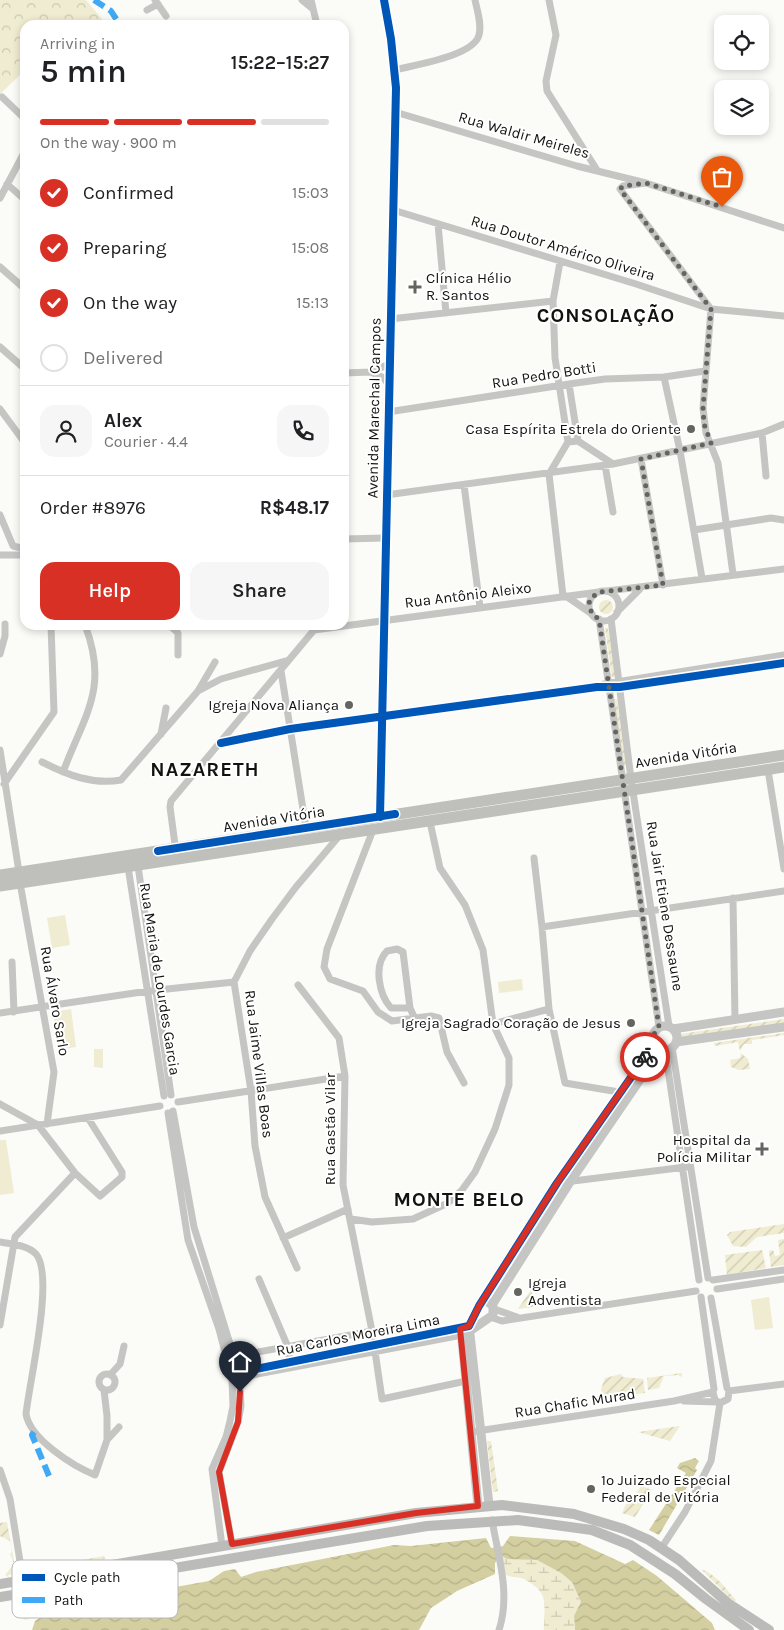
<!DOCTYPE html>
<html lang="en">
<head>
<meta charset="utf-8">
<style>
  body { margin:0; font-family:Karla,sans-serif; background:#f6f6f6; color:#202124; height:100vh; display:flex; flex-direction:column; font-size:19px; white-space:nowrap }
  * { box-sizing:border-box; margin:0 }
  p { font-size:16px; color:#757577 }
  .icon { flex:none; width:28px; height:28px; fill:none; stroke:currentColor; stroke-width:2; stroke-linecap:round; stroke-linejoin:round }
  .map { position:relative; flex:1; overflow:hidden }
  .drawer { position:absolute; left:20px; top:20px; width:329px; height:610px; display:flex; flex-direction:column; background:#fff; border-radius:15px; box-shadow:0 2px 8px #0003 }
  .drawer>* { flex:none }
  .tools { position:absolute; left:714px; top:15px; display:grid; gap:10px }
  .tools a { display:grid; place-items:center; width:55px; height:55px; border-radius:10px; background:#fff; box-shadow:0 2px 8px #0003; font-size:25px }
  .pin { position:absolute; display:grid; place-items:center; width:42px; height:42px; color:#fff; margin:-51px -21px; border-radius:50% 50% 50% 0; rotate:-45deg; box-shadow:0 0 5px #0007 }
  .pin .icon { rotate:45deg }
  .courier { position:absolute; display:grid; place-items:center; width:50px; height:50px; margin:-25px; border:4px solid #d93025; border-radius:50%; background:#fff; color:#222; box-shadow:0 1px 6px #0007 }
  .overview em { font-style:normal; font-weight:600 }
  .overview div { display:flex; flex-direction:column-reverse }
  .overview { display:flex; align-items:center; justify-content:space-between; height:85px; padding:0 20px }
  h1 { font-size:32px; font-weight:600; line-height:38px }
  .bar { display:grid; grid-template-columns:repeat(4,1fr); gap:8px 5px; align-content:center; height:60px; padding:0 20px }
  .bar i { height:6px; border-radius:4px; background:#e0e0e0 }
  .bar .current { background:#d93025 }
  .bar p { grid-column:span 4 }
  .line { display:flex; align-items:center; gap:12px; padding:0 20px; border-top:1px solid #e0e0e0 }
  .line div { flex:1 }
  .round { display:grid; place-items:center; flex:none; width:52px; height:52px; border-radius:15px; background:#f6f6f6 }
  ol { padding:0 20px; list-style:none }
  li { display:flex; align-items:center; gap:15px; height:55px }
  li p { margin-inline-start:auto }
  li .icon { padding:5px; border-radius:50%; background:#d93025; color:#fff; stroke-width:4 }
  li:last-child { color:#757577 }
  li i { width:28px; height:28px; border:2px solid #e0e0e0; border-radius:50% }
  .primary-button { display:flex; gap:10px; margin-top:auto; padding:10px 20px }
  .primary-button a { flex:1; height:58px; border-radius:15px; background:#d93025; color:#fff; font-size:20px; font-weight:600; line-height:58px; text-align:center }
  .primary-button a+a { background:#f6f6f6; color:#202124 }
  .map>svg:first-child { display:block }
  .grass { fill:#efecd1 }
  .wetland { fill:url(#wetland-marsh) }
  .park { fill:url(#park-crowns) }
  .garden { fill:url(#garden-furrows) }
  .water { fill:url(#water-waves) }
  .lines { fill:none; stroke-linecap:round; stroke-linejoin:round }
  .minor { stroke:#c5c5c4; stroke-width:7 }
  .tertiary { stroke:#c5c5c4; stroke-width:9 }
  .secondary { stroke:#bbbbb9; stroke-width:10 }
  .primary { stroke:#bfbfbc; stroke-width:11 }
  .quiet { stroke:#3fa9f5; stroke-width:6; stroke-dasharray:12 6; stroke-linecap:butt }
  .cycleway-casing { stroke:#fff; stroke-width:11 }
  .cycleway { stroke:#0057b8; stroke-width:8 }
  .done { stroke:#646460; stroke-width:5; stroke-dasharray:0 9 }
  .route { stroke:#d93025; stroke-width:6 }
  .poi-dot { fill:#646460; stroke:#fff; stroke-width:2 }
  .labels { text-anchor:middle; stroke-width:4; stroke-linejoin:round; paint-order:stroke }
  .street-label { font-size:15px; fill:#12120f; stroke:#fff }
  .poi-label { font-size:15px; fill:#12120f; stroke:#fff; text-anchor:end }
  .district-label { font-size:20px; font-weight:bold; letter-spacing:1px; fill:#12120f; stroke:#fff }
  .key { fill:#fff; stroke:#b8b8b7; stroke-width:1 }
  .key-label { font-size:14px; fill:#12120f }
</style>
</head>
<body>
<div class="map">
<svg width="784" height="1630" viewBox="0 0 784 1630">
  <defs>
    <pattern id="wetland-marsh" width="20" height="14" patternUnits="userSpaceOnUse" patternTransform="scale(1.25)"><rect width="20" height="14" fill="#efecd1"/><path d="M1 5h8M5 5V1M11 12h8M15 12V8" fill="none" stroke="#ccc9b2"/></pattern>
    <pattern id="park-crowns" width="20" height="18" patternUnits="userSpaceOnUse" patternTransform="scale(1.25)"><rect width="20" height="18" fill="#efecd1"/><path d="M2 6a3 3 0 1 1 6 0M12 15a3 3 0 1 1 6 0" fill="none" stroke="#ccc9b2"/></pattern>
    <pattern id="garden-furrows" width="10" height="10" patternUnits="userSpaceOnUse" patternTransform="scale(1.25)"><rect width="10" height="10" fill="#efecd1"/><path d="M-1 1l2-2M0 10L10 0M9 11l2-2" fill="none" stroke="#ccc9b2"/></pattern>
    <pattern id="water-waves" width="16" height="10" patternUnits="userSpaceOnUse" patternTransform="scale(1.25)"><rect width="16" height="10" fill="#d4cfa1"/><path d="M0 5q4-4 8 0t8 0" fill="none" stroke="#b5b189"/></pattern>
  </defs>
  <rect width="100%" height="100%" fill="#fbfbf7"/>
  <path class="grass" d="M65 915 70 945 52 948 47 918Z
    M522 979 523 990 499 993 498 982Z
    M71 1009 76 1047 58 1050 53 1012Z
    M94 1049H103V1068L94 1067Z
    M0 1140H6L14 1193 0 1195Z
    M769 1297 773 1328 755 1330 751 1300Z"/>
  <path class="wetland" d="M502 1557 537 1560 561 1573 572 1582 581 1602 574 1620 575 1630H544C543 1605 552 1594 524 1579 518 1576 510 1578 505 1574Z"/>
  <path class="park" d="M0 0H86L107 25H25V70L0 94Z"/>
  <path class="garden" d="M599 607a7 7 0 1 1 14 0a7 7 0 1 1-14 0Z
    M605 628H608L616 677 612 678Z
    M613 699H617L628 765 624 766Z
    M784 1019V1024L681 1039 680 1034Z
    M784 1033V1035L752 1040V1044H744L740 1051 738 1042 715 1046 714 1043Z
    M741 1053 748 1059 750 1069 739 1070 731 1067 730 1060 740 1058Z
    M784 1224V1233L757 1237 746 1247 733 1246 727 1235 730 1232Z
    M784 1239V1265L771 1267 769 1251 773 1250 775 1256 780 1255 778 1240Z
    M762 1250 766 1268 727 1275 725 1255Z
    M531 1290 533 1297 538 1298 539 1306 518 1309Z
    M682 1373V1377L678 1375 664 1376 659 1388 648 1390 647 1378Z
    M621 1374 623 1377 643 1379 645 1393 604 1398 601 1389 605 1378Z
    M680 1426 670 1441 638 1432Z
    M487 1441H491L498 1491 493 1492Z
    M641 1486 652 1490 635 1517 622 1513 626 1504H630Z
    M7 1522 16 1573 8 1575 9 1577 5 1575 14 1564 10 1554 12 1552 10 1541 0 1536V1523Z
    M104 1556 105 1559 31 1572 26 1568 24 1562H28L32 1569Z
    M701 1569C717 1575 725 1588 736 1600L734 1602Z
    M46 1601 29 1619 25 1620 13 1613 12 1607Z"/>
  <path class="water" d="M695 1458 699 1461 695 1468 697 1470 659 1535 649 1530 686 1473 677 1468 680 1463Z
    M510 1536 575 1541 625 1564 633 1560 657 1576 712 1623 715 1630H575L574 1616 581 1602 572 1582 561 1573 537 1560 508 1559 501 1556 495 1563V1574L457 1591 431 1608 419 1630H32L35 1621 56 1607 134 1591 156 1589 155 1582 164 1580 170 1588 209 1581 224 1571 235 1569 241 1577 256 1572 394 1545 411 1546 486 1538 491 1548 503 1546Z"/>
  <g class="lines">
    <path class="minor" d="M155 0 166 16
      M302 0 313 9
      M311 0 317 25
      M549 0 556 35 546 81 547 91 597 170
      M147 10 158 4
      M395 70C414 65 474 56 479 35 482 24 477 10 475 0
      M2 97 25 119
      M395 112 577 166 646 183 784 228
      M646 183 623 186 620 189 711 309 703 408 706 433 718 463 733 574
      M7 184 25 200
      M0 198 25 151
      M393 210 636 284 711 309 784 316
      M438 224 446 313
      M560 262 553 301 555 358 568 442
      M0 267 25 289
      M390 319 553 301
      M0 347 25 369
      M371 372 384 378 388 384
      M344 373 371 372 389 364
      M664 377 680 451 702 578
      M569 384 578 441
      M0 409 25 443
      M388 412 569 384 605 379 664 377 705 371
      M762 433 766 476
      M641 459 663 585
      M605 465 613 512
      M464 485 480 607
      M386 495 613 464 762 433 784 424
      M0 515 13 546 25 549
      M694 530 771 518 784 520
      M344 539 385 538
      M0 555H25
      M607 591 784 569
      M589 606a15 15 0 1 1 30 0a15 15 0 1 1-30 0Z
      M563 596 549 474 568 442 578 441 613 464
      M566 596 592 614
      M617 612 640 589
      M599 619 659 1027
      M611 619 631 779 669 1026
      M169 625 178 633V655
      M314 630 599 592
      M0 654 5 636V624
      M281 671 306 828
      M604 684 784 655
      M198 691 221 679 289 660
      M161 734 166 708
      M221 743 290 729 597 687H620L784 663
      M0 750 19 872
      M42 762C68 775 92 785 121 780L198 691 215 662
      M768 770 784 869
      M63 772C85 714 109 688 85 625
      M4 784 54 712 51 625
      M373 830 327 949 324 967 330 979 363 991 378 1012 392 1021 431 1016 439 1018 447 1052 464 1083
      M176 852 170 807 171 801 314 630 316 625
      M534 858 542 927
      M138 866 171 1095
      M128 867 164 1096
      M20 883 54 1072 47 1124
      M733 898 735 1020
      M12 962 14 1012
      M298 985 339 1038 345 1076 343 1185 372 1331 382 1399 466 1381
      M410 1008H391C379 995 373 965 387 951L397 949 403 952 410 1008 415 1019
      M0 1013 148 991 234 982
      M493 1024 549 1009
      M672 1047 708 1278
      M665 1049 699 1280
      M625 1093 565 1083 549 1009 542 927 784 891
      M178 1102 345 1076
      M0 1104 38 1125 75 1173 100 1196 122 1177V1172L88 1118
      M173 1111 194 1227 239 1373 241 1406 238 1422 219 1472 232 1544
      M168 1113 188 1240 219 1329 232 1379 233 1406 230 1421 226 1437 212 1469 222 1546
      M0 1131 160 1106
      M557 1183 686 1167
      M351 1219 372 1222 413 1219 448 1203 462 1190 475 1172 495 1129 509 1085V1058L493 1024 483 950 465 905 440 868 430 822
      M283 1238 348 1209
      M0 1242C11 1244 28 1245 36 1254 55 1276 29 1383 26 1414 30 1439 73 1466 95 1475L107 1440 119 1427
      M297 1268 265 1197 255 1146 251 1091 234 982 250 951 272 919 296 887 340 835
      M259 1279 288 1347 290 1362
      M713 1280 784 1270
      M717 1289 784 1279
      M701 1297 714 1389
      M711 1298 727 1388
      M494 1309 517 1317
      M490 1317 502 1321 696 1291
      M0 1325 15 1237 75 1173
      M236 1356 372 1331
      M236 1373 461 1329
      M99 1382a8 8 0 1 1 16 0a8 8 0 1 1-16 0Z
      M110 1375 120 1364 124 1346
      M237 1378 462 1335
      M104 1390 107 1416V1440
      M729 1391 784 1384
      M713 1392 715 1400 720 1403 728 1399 729 1391
      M684 1401 718 1402
      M471 1432 674 1401 713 1392
      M0 1470 10 1499 23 1580
      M492 1520C498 1556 511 1594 499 1630
      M662 1547 685 1512 711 1461 720 1403"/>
    <path class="tertiary" d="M380 817 396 88 391 39 384 0
      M653 1038a12 12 0 1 1 24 0a12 12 0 1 1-24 0Z
      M673 1029 784 1012
      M676 1042 784 1027
      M492 1305 570 1182 661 1049
      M469 1326 489 1505
      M467 1333 493 1315V1306L489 1303
      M478 1506 461 1329 469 1326 479 1306 557 1183 655 1043"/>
    <path class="secondary" d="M0 1584 416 1513 502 1505 574 1514 624 1529 649 1540 679 1560 729 1604 769 1630
      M0 1597 427 1526 518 1520 592 1530 630 1545 675 1574 706 1599 749 1630"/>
    <path class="primary" d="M0 875 784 755
      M0 886 784 767"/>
    <path class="quiet" d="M94 0 111 11 120 25
      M34 1432 32 1435 49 1476"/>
    <defs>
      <path id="cycleway" d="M221 743 290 729 597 687H620L784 663
        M380 817 396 88 391 39 384 0
        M158 851 395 814
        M231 1374 469 1326 479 1306 557 1183 655 1043"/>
    </defs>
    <use href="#cycleway" class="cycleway-casing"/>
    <use href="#cycleway" class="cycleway"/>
  </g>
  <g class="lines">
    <path class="done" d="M645 1057 655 1043 654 1034 659 1027 599 619 592 614 589 604 590 599 599 592 663 585 641 459 711 443 704 424 703 408 711 309 620 189 623 186 646 183 722 207"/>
    <path class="route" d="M240 1392 238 1422 219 1472 232 1544 416 1513 478 1506 460 1329 469 1326 479 1306 557 1183 645 1057"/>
  </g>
  <g class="poi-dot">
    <path d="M412.5 279.5h5v5h5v5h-5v5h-5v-5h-5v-5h5z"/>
    <circle cx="691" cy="429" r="5"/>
    <circle cx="349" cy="705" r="5"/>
    <circle cx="631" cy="1023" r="5"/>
    <path d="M759.5 1141.5h5v5h5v5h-5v5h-5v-5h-5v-5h5z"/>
    <circle cx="518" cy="1292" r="5"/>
    <circle cx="591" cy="1489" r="5"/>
  </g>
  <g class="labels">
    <g class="street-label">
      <text transform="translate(524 135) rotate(16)" y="5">Rua Waldir Meireles</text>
      <text transform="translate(563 248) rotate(17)" y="5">Rua Doutor Américo Oliveira</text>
      <text transform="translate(544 375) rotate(-9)" y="5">Rua Pedro Botti</text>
      <text transform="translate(374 408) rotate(-89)" y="5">Avenida Marechal Campos</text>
      <text transform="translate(468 595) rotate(-7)" y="5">Rua Antônio Aleixo</text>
      <text transform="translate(686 755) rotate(-9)" y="5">Avenida Vitória</text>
      <text transform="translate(274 819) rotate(-9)" y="5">Avenida Vitória</text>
      <text transform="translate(665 906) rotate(81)" y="5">Rua Jair Etiene Dessaune</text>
      <text transform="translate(160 979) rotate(81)" y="5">Rua Maria de Lourdes Garcia</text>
      <text transform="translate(55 1001) rotate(80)" y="5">Rua Álvaro Sarlo</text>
      <text transform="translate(259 1064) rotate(83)" y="5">Rua Jaime Villas Boas</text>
      <text transform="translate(330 1129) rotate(-90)" y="5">Rua Gastão Vilar</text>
      <text transform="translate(358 1335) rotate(-11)" y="5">Rua Carlos Moreira Lima</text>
      <text transform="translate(575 1403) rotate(-9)" y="5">Rua Chafic Murad</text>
    </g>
    <g class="poi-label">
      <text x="426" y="283" text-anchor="start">Clínica Hélio<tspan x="426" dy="17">R. Santos</tspan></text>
      <text x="681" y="434">Casa Espírita Estrela do Oriente</text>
      <text x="339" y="710">Igreja Nova Aliança</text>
      <text x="621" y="1028">Igreja Sagrado Coração de Jesus</text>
      <text x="751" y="1145">Hospital da<tspan x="751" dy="17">Polícia Militar</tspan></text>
      <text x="528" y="1288" text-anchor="start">Igreja<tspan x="528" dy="17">Adventista</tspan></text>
      <text x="601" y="1485" text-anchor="start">1º Juizado Especial<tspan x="601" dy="17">Federal de Vitória</tspan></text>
    </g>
    <g class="district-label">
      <text x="606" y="322">CONSOLAÇÃO</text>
      <text x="205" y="776">NAZARETH</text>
      <text x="459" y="1206">MONTE BELO</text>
    </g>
  </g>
  <rect x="12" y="1560" width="166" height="58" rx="8" class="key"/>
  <rect x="22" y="1574" width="23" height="7" fill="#0057b8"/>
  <rect x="22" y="1597" width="23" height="6" fill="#3fa9f5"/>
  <g class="key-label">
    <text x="54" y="1582">Cycle path</text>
    <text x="54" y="1605">Path</text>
  </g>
</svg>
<div class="tools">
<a><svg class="icon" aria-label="locate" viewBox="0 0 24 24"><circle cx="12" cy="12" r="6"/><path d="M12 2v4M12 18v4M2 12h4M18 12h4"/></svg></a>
<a><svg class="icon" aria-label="layers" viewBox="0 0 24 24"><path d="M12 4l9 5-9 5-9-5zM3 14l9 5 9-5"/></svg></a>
</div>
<div class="pin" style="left:722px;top:207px;background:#ea580c"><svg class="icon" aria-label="bag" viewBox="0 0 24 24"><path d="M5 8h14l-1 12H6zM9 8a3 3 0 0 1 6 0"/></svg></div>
<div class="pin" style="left:240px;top:1392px;background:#1f2937"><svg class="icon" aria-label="home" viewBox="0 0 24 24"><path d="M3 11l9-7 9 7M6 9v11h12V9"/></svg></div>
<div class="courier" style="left:645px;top:1057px"><svg class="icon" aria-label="bike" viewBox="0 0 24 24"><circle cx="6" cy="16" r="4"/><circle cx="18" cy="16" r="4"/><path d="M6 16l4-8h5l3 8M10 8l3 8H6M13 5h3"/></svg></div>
<section class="drawer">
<div class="overview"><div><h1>5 min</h1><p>Arriving in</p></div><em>15:22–15:27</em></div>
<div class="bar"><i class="current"></i><i class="current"></i><i class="current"></i><i></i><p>On the way · 900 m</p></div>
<ol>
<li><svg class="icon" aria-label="check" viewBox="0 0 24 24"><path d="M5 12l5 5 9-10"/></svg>Confirmed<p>15:03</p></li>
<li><svg class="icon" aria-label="check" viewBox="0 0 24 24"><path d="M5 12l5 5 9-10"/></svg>Preparing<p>15:08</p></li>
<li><svg class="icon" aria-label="check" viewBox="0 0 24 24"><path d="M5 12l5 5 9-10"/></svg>On the way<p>15:13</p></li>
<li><i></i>Delivered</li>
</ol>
<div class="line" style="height:90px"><a class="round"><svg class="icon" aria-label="person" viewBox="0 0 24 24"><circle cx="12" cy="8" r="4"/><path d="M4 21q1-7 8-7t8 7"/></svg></a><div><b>Alex</b><p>Courier · 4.4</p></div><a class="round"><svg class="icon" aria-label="phone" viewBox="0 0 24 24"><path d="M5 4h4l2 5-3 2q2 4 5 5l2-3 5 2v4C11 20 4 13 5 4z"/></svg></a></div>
<div class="line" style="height:65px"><div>Order #8976</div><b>R$48.17</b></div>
<div class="primary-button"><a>Help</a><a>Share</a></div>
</section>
</div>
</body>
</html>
